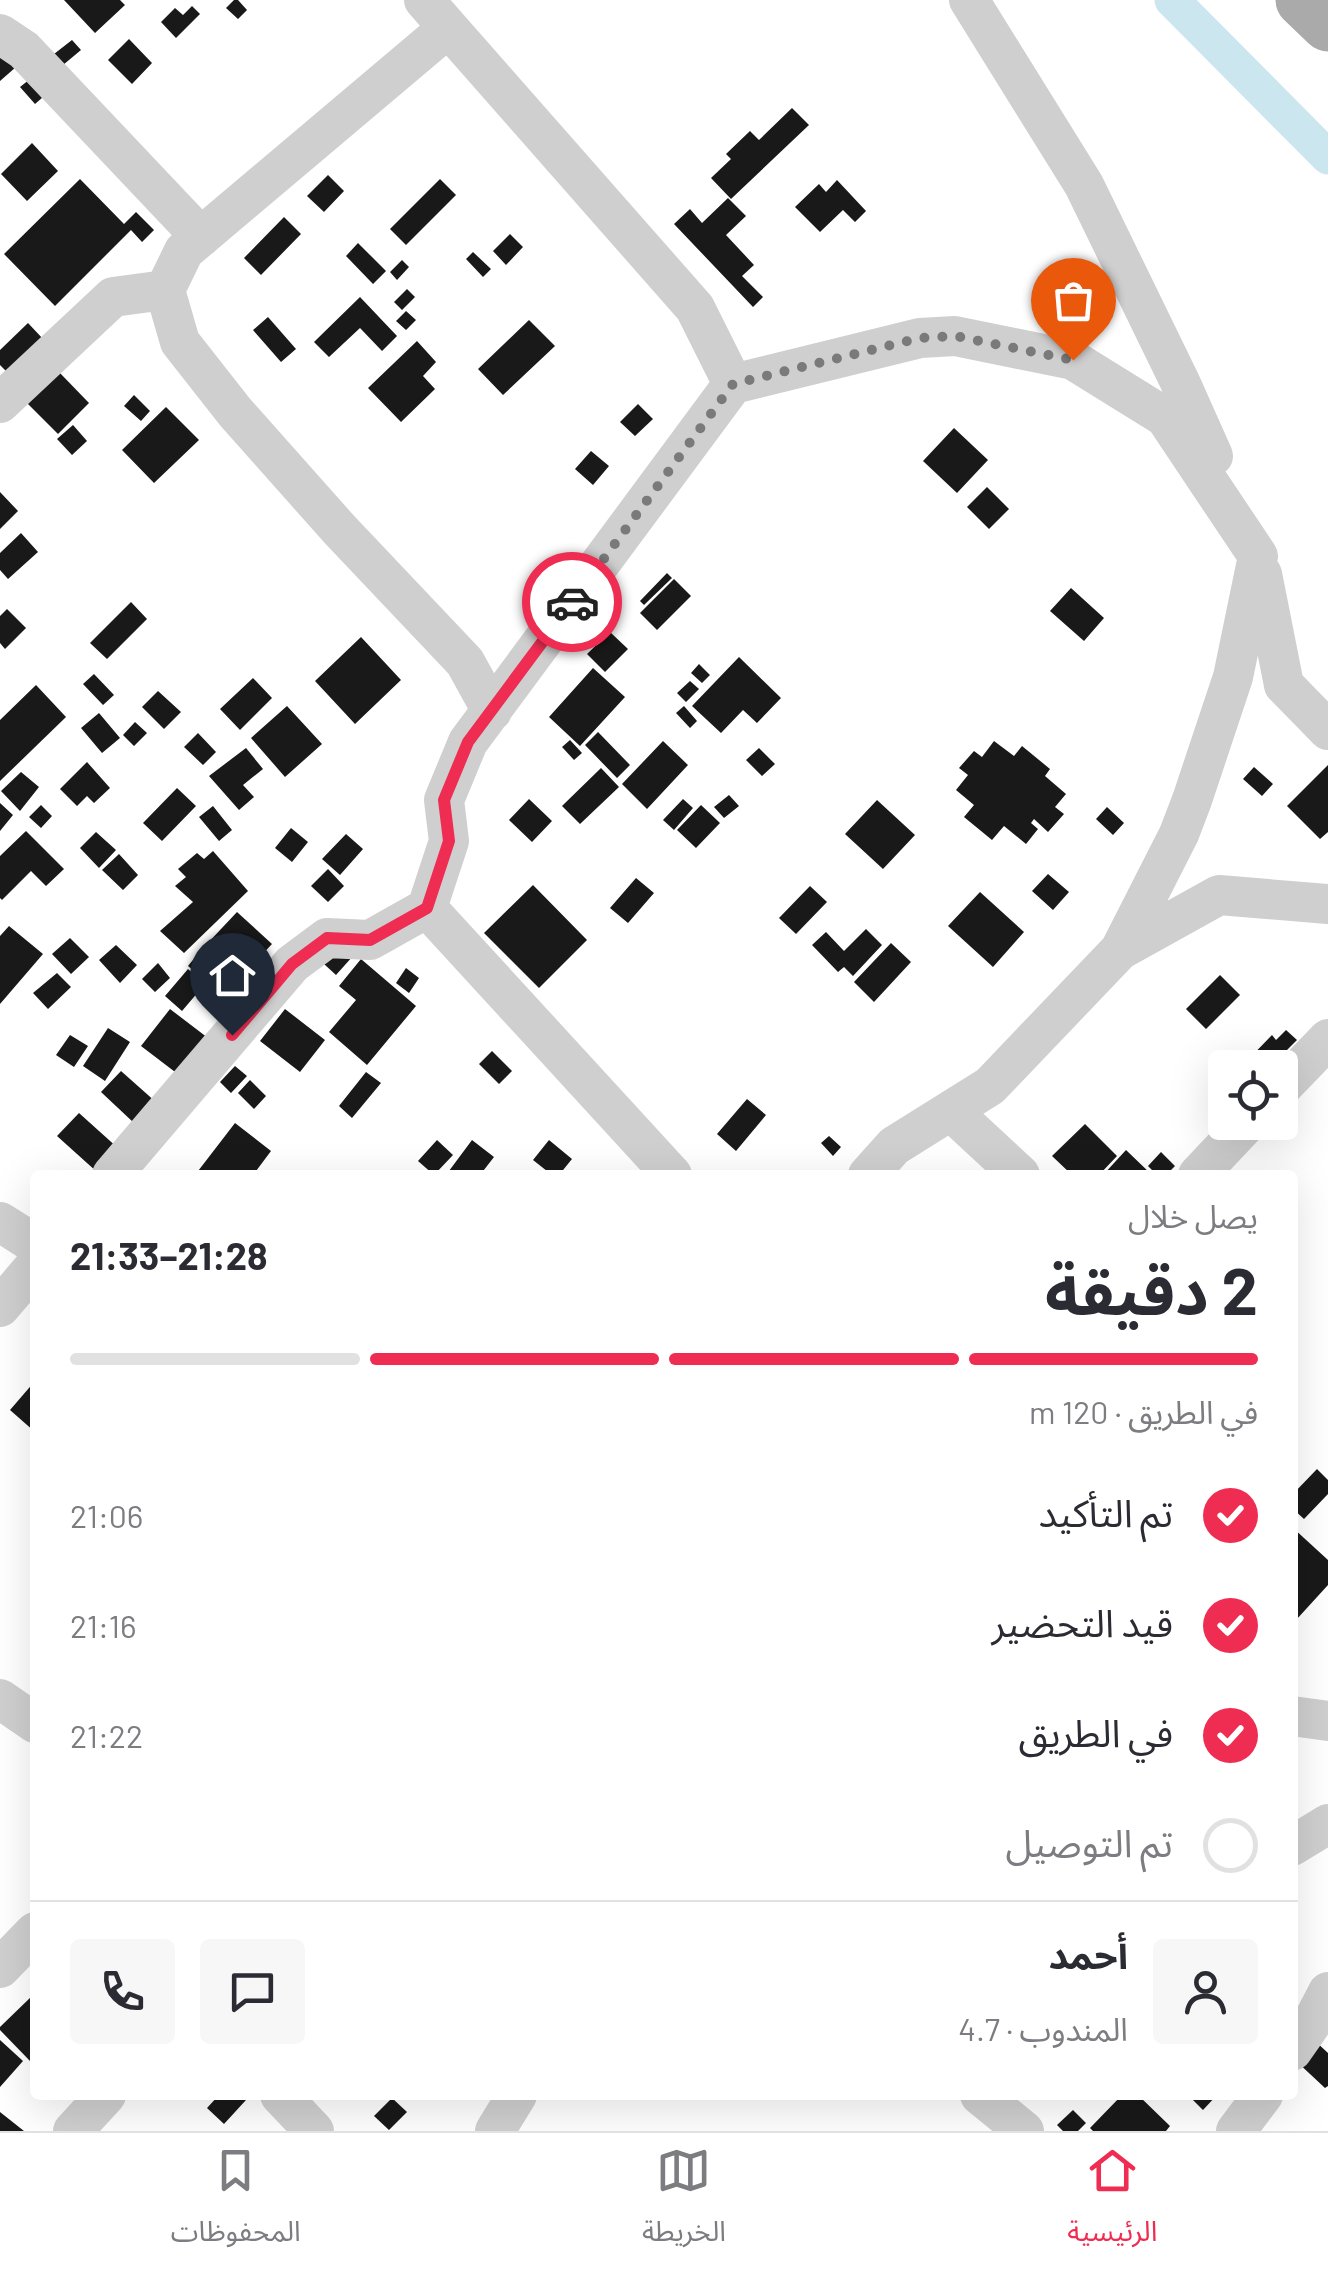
<!DOCTYPE html>
<html lang="ar">
<head>
<meta charset="utf-8">
<style>
  body { margin:0; font-family:Barlow,"Noto Sans Arabic",sans-serif; background:#f7f7f7; color:#2b2b33; direction:rtl; height:100vh; display:flex; flex-direction:column; font-size:38px; white-space:nowrap }
  * { box-sizing:border-box; margin:0 }
  p { font-size:32px; color:#7c7c81 }
  .icon { flex:none; width:55px; height:55px; fill:none; stroke:currentColor; stroke-width:2; stroke-linecap:round; stroke-linejoin:round }
  .map { position:relative; flex:1; overflow:hidden; direction:ltr }
  .drawer { position:absolute; left:30px; top:1170px; width:1268px; height:930px; display:flex; flex-direction:column; background:#fff; border-radius:10px; box-shadow:0 10px 40px #0002; direction:rtl }
  .drawer>* { flex:none }
  .buttons { position:absolute; left:1208px; top:1050px; display:grid; gap:20px }
  .buttons a { display:grid; place-items:center; width:90px; height:90px; border-radius:10px; background:#fff; box-shadow:0 10px 40px #0002; font-size:50px }
  .pin { position:absolute; display:grid; place-items:center; width:85px; height:85px; color:#fff; margin:-102px -42px; border-radius:50% 50% 50% 0; rotate:-45deg; box-shadow:0 0 10px #0007 }
  .pin .icon { rotate:45deg }
  .courier { position:absolute; display:grid; place-items:center; width:100px; height:100px; margin:-50px; border:8px solid #ef2d52; border-radius:50%; background:#fff; color:#222; box-shadow:0 2px 12px #0007 }
  .headline em { font-style:normal; font-weight:700 }
  .headline div { display:flex; flex-direction:column-reverse }
  .headline { display:flex; align-items:center; justify-content:space-between; height:170px; padding:0 40px }
  h1 { font-size:65px; font-weight:700; line-height:75px }
  .bar { display:grid; grid-template-columns:repeat(4,1fr); gap:15px 10px; align-content:center; height:120px; padding:0 40px }
  .bar i { height:12px; border-radius:8px; background:#e1e1e2 }
  .bar .selected { background:#ef2d52 }
  .bar p { grid-column:span 4 }
  .line { display:flex; align-items:center; gap:25px; padding:0 40px; border-top:2px solid #e1e1e2 }
  .line div { flex:1 }
  .round { display:grid; place-items:center; flex:none; width:105px; height:105px; border-radius:10px; background:#f7f7f7 }
  ol { padding:0 40px; list-style:none }
  li { display:flex; align-items:center; gap:30px; height:110px }
  li p { margin-inline-start:auto }
  li .icon { padding:10px; border-radius:50%; background:#ef2d52; color:#fff; stroke-width:4 }
  li:last-child { color:#7c7c81 }
  li i { width:55px; height:55px; border:5px solid #e1e1e2; border-radius:50% }
  .dock { display:flex; justify-content:space-around; align-items:center; height:140px; border-top:2px solid #e1e1e2; background:#fff; font-size:28px; color:#7c7c81 }
  .dock a { display:grid; justify-items:center; gap:5px }
  .dock .selected { color:#ef2d52 }
  .map>svg:first-child { display:block }
  .lines { fill:none; stroke-linecap:round; stroke-linejoin:round }
  .canal { stroke:#cce6ef; stroke-width:35 }
  .building { fill:#191919 }
  .minor { stroke:#cfcfcf; stroke-width:40 }
  .primary { stroke:#aaa; stroke-width:55 }
  .done { stroke:#7a7a7a; stroke-width:10; stroke-dasharray:0 18 }
  .route { stroke:#ef2d52; stroke-width:12 }
</style>
</head>
<body>
<div class="map">
<svg width="1328" height="2131" viewBox="0 0 1328 2131">
  <rect width="100%" height="100%" fill="#fff"/>
  <g class="lines">
    <path class="canal" d="M1172 0 1328 157"/>
  </g>
  <path class="building" d="M64 0H120L125 5 95 33Z
    M234 0H238L247 10 238 19 226 8Z
    M192 6 200 14 176 38 161 22 175 8 183 15Z
    M129 39 152 63 132 84 108 60Z
    M72 40 81 50 63 65 54 54Z
    M0 44 24 60 0 81Z
    M35 75 50 91 35 104 20 87Z
    M792 108 809 125 731 199 711 178 731 159 726 154 750 131 759 140Z
    M32 143 58 171 27 201 1 174Z
    M328 175 344 191 324 212 307 196Z
    M80 179 124 224 136 212 154 230 142 242 131 230 55 306 4 254Z
    M440 179 456 195 406 245 390 229Z
    M837 180 866 211 855 222 843 210 820 232 795 207 819 184 826 192Z
    M728 198 746 216 726 235 754 265 742 276 763 297 753 307 674 224 690 209 702 223Z
    M284 217 301 234 261 275 244 258Z
    M510 234 523 247 506 265 493 251Z
    M358 243 386 271 373 284 346 256Z
    M473 252 491 269 483 277 466 259Z
    M402 260 409 267 397 280 390 272Z
    M407 289 415 297 402 310 394 302Z
    M360 297 397 336 382 351 360 328 329 357 314 342Z
    M406 311 416 320 406 330 396 321Z
    M268 317 296 349 281 362 253 330Z
    M529 320 555 346 503 395 478 369Z
    M28 323 44 340 9 374 0 365V350Z
    M417 341 436 362 423 376 435 389 401 422 368 388Z
    M58 371 89 403 58 434 26 402Z
    M134 395 150 411 141 421 124 406Z
    M638 404 653 419 635 436 620 422Z
    M166 407 199 440 154 483 122 450Z
    M73 425 87 441 72 455 57 439Z
    M954 428 988 460 957 493 923 461Z
    M591 451 609 466 593 485 575 469Z
    M987 487 1009 509 989 529 967 507Z
    M0 492 18 511 0 529Z
    M21 533 38 552 8 579 0 570V553Z
    M667 573 672 578 644 605 640 601Z
    M674 579 691 596 657 630 640 613Z
    M1071 588 1104 618 1084 641 1050 611Z
    M131 602 147 619 107 659 90 643Z
    M7 609 26 628 5 649 0 643V616Z
    M610 632 628 649 605 672 587 654Z
    M361 637 401 680 355 724 315 681Z
    M739 657 781 698 757 723 743 710 721 733 692 706Z
    M699 664 710 675 702 683 691 673Z
    M593 668 625 697 580 746 549 717Z
    M94 674 114 695 103 705 83 684Z
    M253 678 272 698 240 730 220 709Z
    M690 681 699 689 686 702 677 693Z
    M36 685 66 717 0 781V720Z
    M158 691 181 712 164 729 142 707Z
    M287 706 322 744 285 777 251 738Z
    M684 706 697 721 690 728 676 713Z
    M99 713 120 738 102 753 81 728Z
    M135 722 147 733 134 746 123 735Z
    M598 732 630 765 617 778 585 745Z
    M198 733 216 752 203 765 184 747Z
    M570 740 582 753 574 760 562 747Z
    M663 741 688 765 647 809 622 784Z
    M994 741 1014 756 1022 746 1050 769 1045 776 1066 794 1055 807 1064 814 1048 832 1034 819 1031 823 1038 829 1026 844 1004 826 992 840 964 817 974 805 956 790 968 775 959 768 974 751 982 757Z
    M246 748 263 769 243 785 254 797 239 810 209 776Z
    M759 748 775 764 762 776 746 760Z
    M87 762 110 788 94 803 87 796 77 806 60 789Z
    M1328 765V832L1320 839 1287 806Z
    M1254 767 1273 784 1262 796 1243 779Z
    M601 768 619 787 580 824 562 806Z
    M21 772 39 787 20 811 1 791Z
    M177 788 196 806 162 841 143 823Z
    M729 795 739 806 724 818 714 807Z
    M529 799 552 821 532 842 509 820Z
    M683 799 693 808 674 830 663 820Z
    M877 800 915 835 883 869 845 834Z
    M0 803 13 815 0 831Z
    M41 805 52 816 41 828 29 817Z
    M701 805 720 823 696 848 677 830Z
    M213 806 232 830 219 841 199 817Z
    M1107 807 1124 823 1113 835 1096 819Z
    M291 828 308 842 292 862 275 848Z
    M26 831 64 869 46 886 31 871 2 900 0 898V856Z
    M96 832 116 850 99 868 80 848Z
    M346 834 363 849 340 875 322 859Z
    M213 851 248 891 184 953 160 931 193 902 175 886 186 877 178 869 197 853 204 859Z
    M119 854 138 875 123 890 102 870Z
    M328 869 344 886 328 902 311 886Z
    M1048 874 1069 892 1053 910 1032 891Z
    M636 878 654 893 628 923 610 908Z
    M533 885 587 940 539 988 484 933Z
    M810 886 827 902 796 934 779 918Z
    M980 892 1024 932 993 967 948 926Z
    M237 912 272 944 239 979 205 946Z
    M9 926 43 954 0 1004V936Z
    M866 929 882 945 853 976 844 967 838 972 812 945 826 932 844 951Z
    M70 938 89 957 71 974 52 954Z
    M891 943 911 962 874 1002 854 982Z
    M116 945 137 965 120 983 99 960Z
    M342 945 353 956 336 975 324 964Z
    M201 950 232 977 219 992 188 966Z
    M361 959 416 1006 367 1065 329 1032 356 1000 339 986Z
    M158 963 170 978 155 992 142 979Z
    M406 968 419 978 409 993 396 983Z
    M188 969 205 984 182 1011 165 996Z
    M57 973 71 987 48 1009 33 993Z
    M1220 975 1240 995 1206 1029 1186 1009Z
    M170 1009 208 1038 179 1075 141 1046Z
    M285 1009 325 1040 300 1072 260 1041Z
    M108 1028 130 1042 105 1081 83 1066Z
    M1286 1030 1297 1040 1269 1068H1240L1272 1035 1276 1040Z
    M70 1035 88 1046 74 1067 56 1055Z
    M492 1051 512 1071 499 1084 479 1064Z
    M235 1066 247 1076 231 1093 220 1082Z
    M121 1071 157 1103 134 1123 101 1092Z
    M366 1072 381 1083 352 1118 339 1106Z
    M250 1080 266 1096 254 1109 238 1093Z
    M747 1099 766 1115 736 1151 717 1134Z
    M79 1113 119 1149 97 1172 57 1136Z
    M235 1123 271 1151 253 1175H195Z
    M1085 1124 1117 1156 1099 1175H1072L1052 1156Z
    M829 1136 841 1147 833 1156 821 1143Z
    M437 1140 453 1155 434 1175 418 1161Z
    M472 1140 494 1157 480 1175H446Z
    M549 1140 572 1159 559 1175H552L533 1160Z
    M1126 1150 1152 1175H1103Z
    M1161 1152 1175 1166 1166 1175H1157L1148 1166Z
    M35 1381V1432L10 1410Z
    M1317 1469 1328 1480V1494L1304 1519 1292 1508V1495Z
    M1292 1527 1328 1560V1585L1296 1620 1292 1617Z
    M33 1995 35 1997V2057L30 2061 0 2030V2027Z
    M0 2040 23 2061 0 2087Z
    M1314 2040 1328 2053V2086L1325 2088 1295 2060Z
    M219 2095H241L246 2100 224 2124 207 2108Z
    M1122 2095H1138L1170 2126 1166 2131H1093L1090 2128Z
    M1188 2095H1217L1203 2110Z
    M392 2098 407 2112 389 2130 374 2116Z
    M1073 2110 1086 2123 1078 2131H1063L1057 2125Z
    M0 2112 24 2131H0Z"/>
  <g class="lines">
    <path class="minor" d="M424 0 695 308 733 384
      M969 0 1084 185 1180 382 1213 456
      M448 28 184 251 165 290 180 342 235 412 339 529 465 662 492 711
      M0 34 24 50 201 237
      M0 403 113 297 165 290
      M1262 574 1284 685 1328 730
      M427 908 672 1175
      M1120 950 1219 895 1328 904
      M1280 1089 1328 1039
      M951 1111 1020 1175
      M112 1175 292 964 327 938 370 940 427 908 449 841 444 800 468 742 733 384 920 338 955 336 1073 360 1165 417 1258 556 1233 677 1192 800 1179 834 1120 950 990 1086 894 1146 868 1175
      M1198 1175 1248 1122
      M0 1222 35 1244
      M0 1307 35 1266
      M0 1699 35 1723
      M1292 1716 1328 1721
      M1292 1846 1328 1824
      M0 1968 35 1932
      M1292 2051 1313 2021 1328 1992
      M280 2095 314 2131
      M980 2095 1024 2131
      M73 2131 106 2095
      M495 2131 517 2095
      M1236 2131 1263 2095"/>
    <path class="primary" d="M1303 0 1328 24"/>
  </g>
  <g class="lines">
    <path class="done" d="M572 602 733 384 920 338 955 336 1073 360"/>
    <path class="route" d="M232 1035 292 964 327 938 370 940 427 908 449 841 444 800 468 742 572 602"/>
  </g>
</svg>
<div class="buttons">
<a><svg class="icon" aria-label="locate" viewBox="0 0 24 24"><circle cx="12" cy="12" r="6"/><path d="M12 2v4M12 18v4M2 12h4M18 12h4"/></svg></a>
</div>
<div class="pin" style="left:1073px;top:360px;background:#ea580c"><svg class="icon" aria-label="bag" viewBox="0 0 24 24"><path d="M5 8h14l-1 12H6zM9 8a3 3 0 0 1 6 0"/></svg></div>
<div class="pin" style="left:232px;top:1035px;background:#1f2937"><svg class="icon" aria-label="home" viewBox="0 0 24 24"><path d="M3 11l9-7 9 7M6 9v11h12V9"/></svg></div>
<div class="courier" style="left:572px;top:602px"><svg class="icon" aria-label="car" viewBox="0 0 24 24"><path d="M5 17H2v-5l4-1 3-4h7l3 4 3 1v5h-3M9 17h6M6 11h13"/><circle cx="7" cy="17" r="2"/><circle cx="17" cy="17" r="2"/></svg></div>
<section class="drawer">
<div class="headline"><div><h1>2 دقيقة</h1><p>يصل خلال</p></div><em>21:28–21:33</em></div>
<div class="bar"><i class="selected"></i><i class="selected"></i><i class="selected"></i><i></i><p>في الطريق · 120 m</p></div>
<ol>
<li><svg class="icon" aria-label="check" viewBox="0 0 24 24"><path d="M5 12l5 5 9-10"/></svg>تم التأكيد<p>21:06</p></li>
<li><svg class="icon" aria-label="check" viewBox="0 0 24 24"><path d="M5 12l5 5 9-10"/></svg>قيد التحضير<p>21:16</p></li>
<li><svg class="icon" aria-label="check" viewBox="0 0 24 24"><path d="M5 12l5 5 9-10"/></svg>في الطريق<p>21:22</p></li>
<li><i></i>تم التوصيل</li>
</ol>
<div class="line" style="height:180px"><a class="round"><svg class="icon" aria-label="person" viewBox="0 0 24 24"><circle cx="12" cy="8" r="4"/><path d="M4 21q1-7 8-7t8 7"/></svg></a><div><b>أحمد</b><p>المندوب · 4.7</p></div><a class="round"><svg class="icon" aria-label="chat" viewBox="0 0 24 24"><path d="M4 5h16v11H9l-5 4z"/></svg></a><a class="round"><svg class="icon" aria-label="phone" viewBox="0 0 24 24"><path d="M5 4h4l2 5-3 2q2 4 5 5l2-3 5 2v4C11 20 4 13 5 4z"/></svg></a></div>
</section>
</div>
<nav class="dock">
<a class="selected"><svg class="icon" aria-label="home" viewBox="0 0 24 24"><path d="M3 11l9-7 9 7M6 9v11h12V9"/></svg>الرئيسية</a>
<a><svg class="icon" aria-label="map" viewBox="0 0 24 24"><path d="M3 6l6-2 6 2 6-2v14l-6 2-6-2-6 2zM9 4v14M15 6v14"/></svg>الخريطة</a>
<a><svg class="icon" aria-label="saved" viewBox="0 0 24 24"><path d="M7 4h10v16l-5-4-5 4z"/></svg>المحفوظات</a>
</nav>
</body>
</html>
